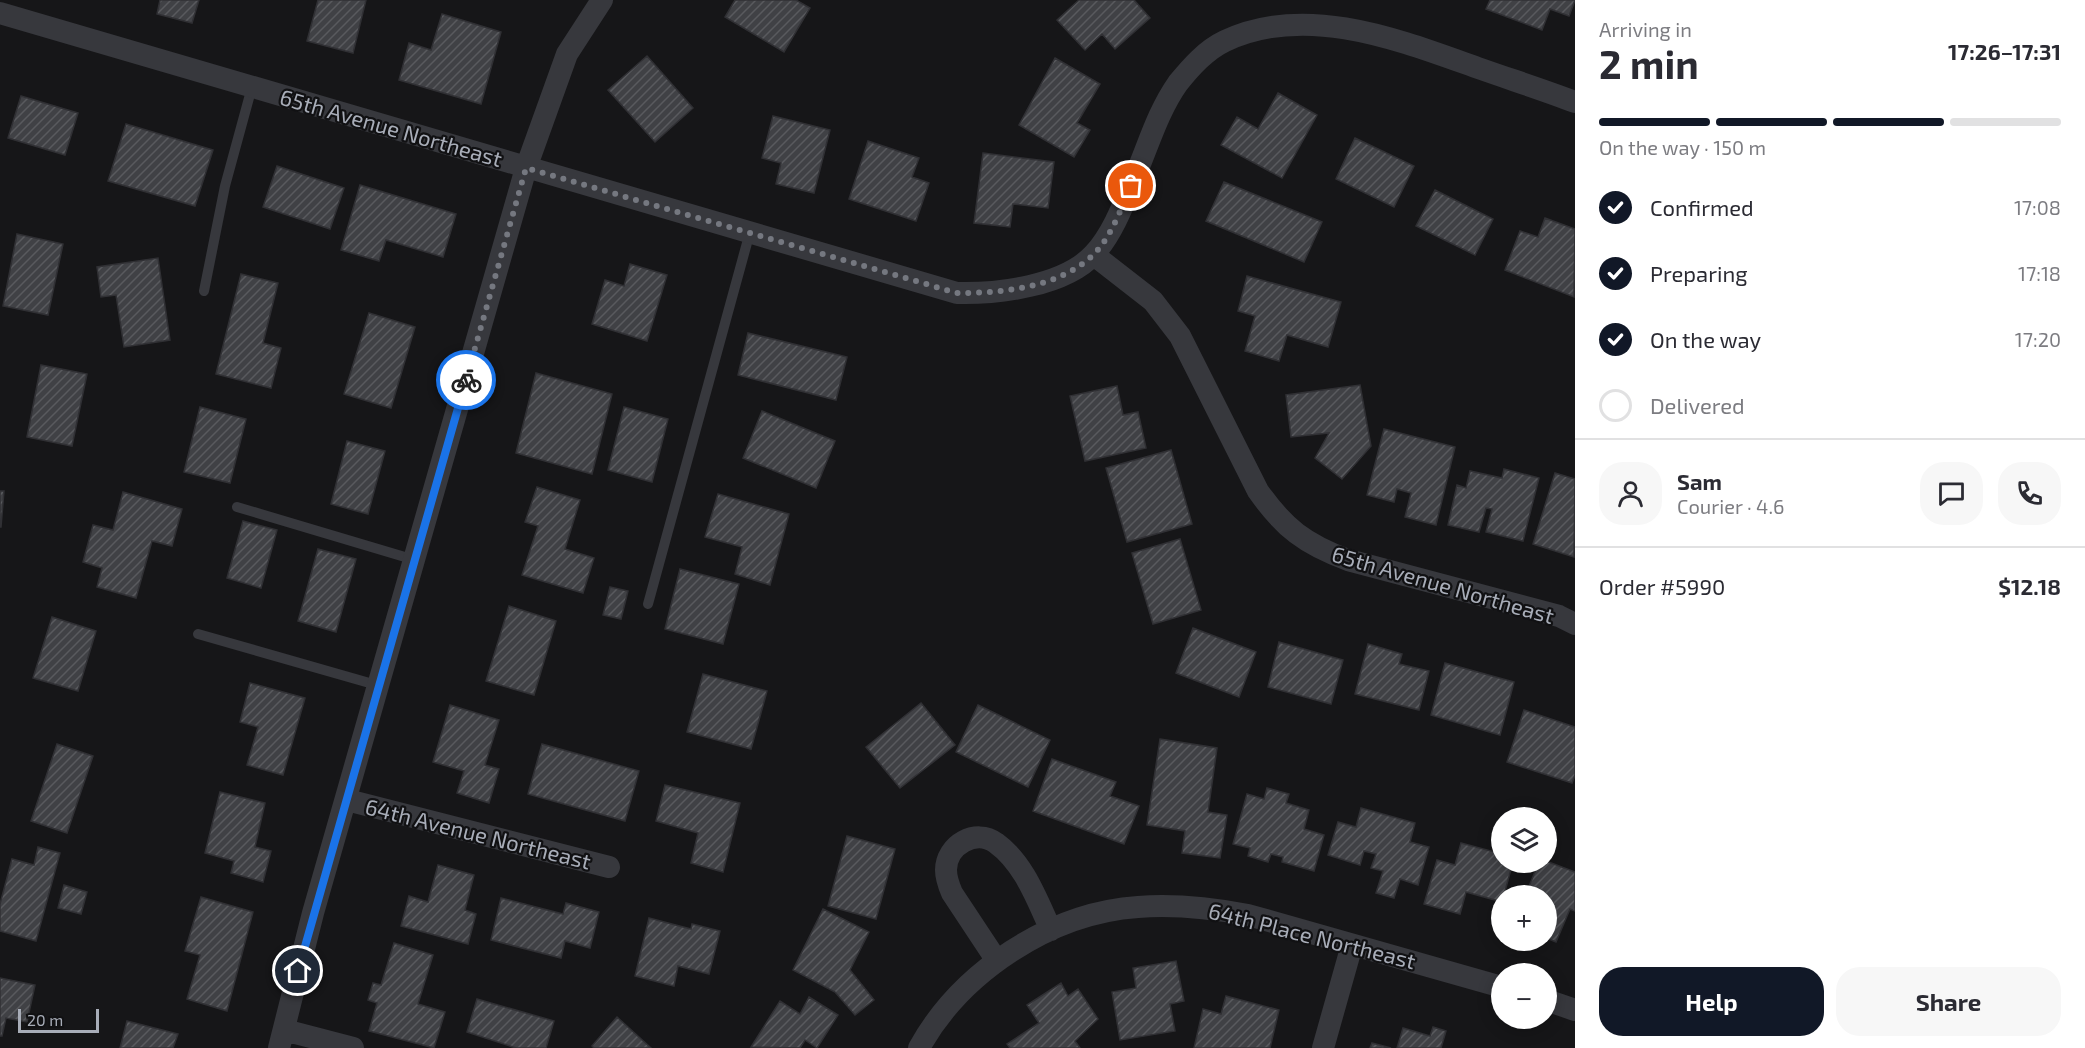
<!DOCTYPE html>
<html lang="en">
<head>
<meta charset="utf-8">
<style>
  body { margin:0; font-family:"Exo 2",sans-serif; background:#f7f7f7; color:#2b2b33; height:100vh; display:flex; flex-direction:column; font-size:22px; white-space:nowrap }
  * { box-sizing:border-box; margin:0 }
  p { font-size:20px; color:#7c7c81 }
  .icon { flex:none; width:33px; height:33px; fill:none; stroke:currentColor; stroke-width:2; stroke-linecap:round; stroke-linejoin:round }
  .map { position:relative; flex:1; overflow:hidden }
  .details { display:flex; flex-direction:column; background:#fff; width:510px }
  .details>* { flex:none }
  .controls { position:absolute; left:1491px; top:807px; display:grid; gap:12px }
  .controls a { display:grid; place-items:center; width:66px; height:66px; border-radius:50%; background:#fff; box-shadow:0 3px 15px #0003; font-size:30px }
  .scale { position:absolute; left:18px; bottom:15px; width:81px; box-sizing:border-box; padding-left:6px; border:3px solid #a8adb8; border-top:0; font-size:16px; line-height:21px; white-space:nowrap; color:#a8adb8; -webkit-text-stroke:4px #111113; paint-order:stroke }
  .pin { position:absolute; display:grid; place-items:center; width:51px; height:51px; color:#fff; margin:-26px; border:3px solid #fff; border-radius:50%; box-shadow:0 2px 6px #0007 }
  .courier { position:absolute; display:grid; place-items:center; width:60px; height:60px; margin:-30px; border:4px solid #1a73e8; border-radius:50%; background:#fff; color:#222; box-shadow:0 2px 8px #0007 }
  .head em { font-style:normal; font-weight:700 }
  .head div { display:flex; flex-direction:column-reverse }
  .head { display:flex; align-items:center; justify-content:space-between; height:102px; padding:0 24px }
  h1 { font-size:39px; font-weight:700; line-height:45px }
  .bar { display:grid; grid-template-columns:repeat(4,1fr); gap:9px 6px; align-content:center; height:72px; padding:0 24px }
  .bar i { height:8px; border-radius:4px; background:#e1e1e2 }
  .bar .selected { background:#111827 }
  .bar p { grid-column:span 4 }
  .line { display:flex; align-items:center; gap:15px; padding:0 24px; border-top:2px solid #e1e1e2 }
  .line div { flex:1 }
  .round { display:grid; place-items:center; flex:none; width:63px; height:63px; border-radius:24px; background:#f7f7f7 }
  ol { padding:0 24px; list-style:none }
  li { display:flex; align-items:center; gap:18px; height:66px }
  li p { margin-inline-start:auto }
  li .icon { padding:6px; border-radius:50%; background:#111827; color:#fff; stroke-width:4 }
  li:last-child { color:#7c7c81 }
  li i { width:33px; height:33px; border:3px solid #e1e1e2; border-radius:50% }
  .action { display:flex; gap:12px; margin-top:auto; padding:12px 24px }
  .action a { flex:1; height:69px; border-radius:24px; background:#111827; color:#fff; font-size:24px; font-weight:700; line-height:69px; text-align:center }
  .action a+a { background:#f7f7f7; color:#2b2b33 }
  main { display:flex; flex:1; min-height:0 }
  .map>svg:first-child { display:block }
  .building { fill:url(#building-hatch); stroke:#303034; stroke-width:1.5 }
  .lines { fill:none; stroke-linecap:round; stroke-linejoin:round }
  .service { stroke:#37383d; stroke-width:10 }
  .minor { stroke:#37383d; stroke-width:22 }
  .done { stroke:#757880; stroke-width:6; stroke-dasharray:0 10.8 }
  .route { stroke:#1a73e8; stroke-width:8 }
  .labels { text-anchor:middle; stroke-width:4.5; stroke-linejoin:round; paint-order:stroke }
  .street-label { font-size:22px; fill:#a8adb8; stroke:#111113 }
</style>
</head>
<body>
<main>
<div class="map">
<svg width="1575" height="1048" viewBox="0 0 1575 1048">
  <defs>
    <pattern id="building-hatch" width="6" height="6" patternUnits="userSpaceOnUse" patternTransform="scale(1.5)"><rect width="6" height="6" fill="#404145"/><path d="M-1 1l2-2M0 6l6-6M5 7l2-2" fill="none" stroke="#595a5e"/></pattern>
  </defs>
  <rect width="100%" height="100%" fill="#161618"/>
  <path class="building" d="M160 0H199L192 23 157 14Z
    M318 0H366L353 53 307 41Z
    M735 0H796L810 8 784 52 725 17Z
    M1079 0H1134L1150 18 1115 49 1102 34 1085 50 1057 20Z
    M1490 0H1575L1569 16 1550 9 1542 30 1486 9Z
    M442 14 501 32 481 104 399 80 409 43 431 50Z
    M647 56 693 108 655 142 608 90Z
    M1055 58 1100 84 1077 123 1090 130 1074 157 1019 125Z
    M1278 93 1317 115 1282 178 1221 145 1237 117 1258 129Z
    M21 96 78 113 65 155 8 138Z
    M773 116 830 130 814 193 776 184 781 163 762 158Z
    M126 124 213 150 195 206 108 181Z
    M1355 138 1414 166 1394 207 1336 179Z
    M868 141 919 158 912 177 929 183 916 221 849 199Z
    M983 153 1054 162 1048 208 1013 204 1010 227 974 223Z
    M277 166 344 188 330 229 263 207Z
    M1224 182 1322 222 1304 262 1206 221Z
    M360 185 456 214 443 257 386 240 379 261 341 250Z
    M1435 190 1493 219 1475 255 1416 226Z
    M1545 218 1575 229 1574 297 1505 270 1520 231 1538 237Z
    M17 234 63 244 48 315 3 306Z
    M158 258 170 340 124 347 116 295 101 297 97 267Z
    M630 264 667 275 647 341 592 324 605 280 624 286Z
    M241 274 278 283 263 343 281 348 271 388 216 374Z
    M1247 276 1341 302 1328 347 1287 335 1279 361 1245 351 1255 316 1238 311Z
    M369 313 415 327 391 408 344 394Z
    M748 333 847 357 836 400 738 375Z
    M41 365 87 374 72 446 27 437Z
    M536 373 612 394 592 474 516 453Z
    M1360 385 1371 446 1342 479 1315 458 1329 433 1291 437 1286 395Z
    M1117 386 1123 415 1138 412 1146 448 1085 461 1070 396Z
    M200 407 246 419 230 483 184 472Z
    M624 407 668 419 652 482 608 470Z
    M762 411 835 441 816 488 743 458Z
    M1384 429 1455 447 1436 525 1405 517 1411 493 1397 489 1394 502 1367 495Z
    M347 441 385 451 368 514 331 504Z
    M1171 450 1192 524 1127 542 1106 468Z
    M1504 469 1539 478 1523 541 1486 532 1492 509 1486 508 1479 532 1448 525 1457 485 1466 488 1470 471 1502 478Z
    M1555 473 1575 479 1574 557 1533 544Z
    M537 487 580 500 565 549 594 558 583 593 522 575 538 526 525 522Z
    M0 491H4L1 527H0Z
    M123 492 182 509 172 546 152 541 136 598 97 587 102 568 83 562 93 525 113 530Z
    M718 494 789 514 770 585 735 574 742 547 705 537Z
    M243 521 277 530 261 588 227 578Z
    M1180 539 1201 610 1153 624 1132 553Z
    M318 549 356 559 336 632 298 621Z
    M680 569 739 584 723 644 665 629Z
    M610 587 628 591 621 619 603 615Z
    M509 606 556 621 534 695 486 681Z
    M52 617 96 631 78 691 33 678Z
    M1193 628 1256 652 1239 697 1176 673Z
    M1279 642 1343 660 1331 704 1268 687Z
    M1368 644 1402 654 1399 664 1429 671 1419 710 1355 694Z
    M1445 663 1514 682 1500 735 1431 715Z
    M703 674 767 691 751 749 687 732Z
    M250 683 305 698 283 775 247 765 258 727 240 722Z
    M921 703 955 745 900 788 866 747Z
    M450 705 499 720 485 765 499 769 489 803 457 793 464 771 433 762Z
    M978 705 1050 740 1028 787 956 752Z
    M1524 710 1575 727V775L1572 783 1507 762Z
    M1160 739 1217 748 1208 812 1227 815 1220 858 1182 853 1185 831 1147 825Z
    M57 744 93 756 67 833 31 821Z
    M542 744 639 771 625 821 528 794Z
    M1052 759 1116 782 1110 796 1139 806 1124 844 1033 811Z
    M665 785 740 803 723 872 691 863 698 833 656 821Z
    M1267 788 1289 794 1286 803 1309 810 1304 829 1324 835 1314 871 1282 862 1283 857 1271 854 1268 862 1248 856 1250 848 1233 844 1247 794 1264 799Z
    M220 792 265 803 255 847 271 851 263 882 231 873 234 861 205 853Z
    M1361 808 1415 823 1410 842 1429 847 1418 885 1400 879 1394 898 1376 893 1383 871 1371 868 1376 854 1364 851 1360 865 1328 855 1338 822 1356 827Z
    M847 836 895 849 876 919 828 906Z
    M1461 843 1502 854V862H1513L1502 902 1466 892 1460 914 1424 904 1437 860 1455 865Z
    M38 847 60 853 36 941 0 931V904L12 859 34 865Z
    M1546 861 1575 872V911L1570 909 1556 942 1546 938V896H1525L1539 862Z
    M438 865 474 875 465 910 476 914 468 944 401 926 409 896 428 902Z
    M64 885 87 892 81 914 58 908Z
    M201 897 253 912 227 1011 187 999 200 955 185 951Z
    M501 898 563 914 566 903 599 912 590 948 565 941 561 958 491 940Z
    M823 909 869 932 850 970 874 1000 855 1015 835 992 793 970Z
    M649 918 691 929 692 924 720 931 709 974 678 966 674 986 635 976Z
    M394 943 433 955 418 1004 445 1012 434 1048 369 1031 377 1003 368 1000 373 983 381 985Z
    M1176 961 1184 1001 1170 1004 1175 1031 1120 1040 1112 992 1136 988 1133 968Z
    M0 978 35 985 27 1022 6 1018 2 1036H0Z
    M1061 983 1068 996 1078 989 1098 1019 1075 1041 1080 1048H1010L1007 1044 1039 1023 1027 1005Z
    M1226 996 1279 1010 1270 1048H1194L1203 1009 1221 1014Z
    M809 997 838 1015 817 1048 805 1040 800 1048 751 1047 780 1001 800 1014Z
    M477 999 554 1021 546 1048H516L467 1032Z
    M617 1017 651 1048H594L592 1046Z
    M127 1021 178 1034 173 1048H120Z
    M1433 1027 1446 1031 1441 1048H1397L1403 1028 1430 1036Z
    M1372 1043 1391 1048H1370Z"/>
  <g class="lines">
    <path class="service" d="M204 291 225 186 252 87
      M237 507 415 560
      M648 604 750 232
      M198 634 380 686"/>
    <path class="minor" d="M0 13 957 293C998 294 1065 286 1094 254 1115 231 1126 197 1138 169 1150 140 1159 110 1178 83 1191 67 1206 50 1225 41 1307 2 1402 41 1481 69 1512 80 1544 90 1575 102
      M1094 255 1153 301 1180 336 1258 491C1284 528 1305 544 1348 560L1559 616 1575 624
      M347 800 609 867
      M997 961 952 893C949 886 946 878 946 870 946 845 976 828 996 843 1024 863 1037 900 1051 930
      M1546 1000 1575 1010
      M284 1030 353 1048
      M279 1048 313 913 526 168 567 54 602 0
      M919 1048C961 972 1050 913 1138 907 1175 904 1211 908 1248 915L1502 987
      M1323 1048 1352 945"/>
  </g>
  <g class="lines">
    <path class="done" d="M466 380 526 168 957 293C1002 293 1059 288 1093 255 1111 238 1121 208 1131 186"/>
    <path class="route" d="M298 971 466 380"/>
  </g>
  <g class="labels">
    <g class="street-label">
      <text transform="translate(391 128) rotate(16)" y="8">65th Avenue Northeast</text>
      <text transform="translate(1443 585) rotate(16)" y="8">65th Avenue Northeast</text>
      <text transform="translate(478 834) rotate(14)" y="8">64th Avenue Northeast</text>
      <text transform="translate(1312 936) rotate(14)" y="8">64th Place Northeast</text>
    </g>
  </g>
</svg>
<div class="controls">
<a><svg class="icon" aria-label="layers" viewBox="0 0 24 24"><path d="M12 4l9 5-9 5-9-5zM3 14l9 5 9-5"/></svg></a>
<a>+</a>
<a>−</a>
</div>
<div class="scale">20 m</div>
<div class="pin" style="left:1131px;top:186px;background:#ea580c"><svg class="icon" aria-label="bag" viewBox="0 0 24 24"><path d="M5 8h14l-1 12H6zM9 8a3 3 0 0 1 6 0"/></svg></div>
<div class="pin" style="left:298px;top:971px;background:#1f2937"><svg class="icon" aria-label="home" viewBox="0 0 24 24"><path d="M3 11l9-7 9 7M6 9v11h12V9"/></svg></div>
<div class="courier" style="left:466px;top:380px"><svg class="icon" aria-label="bike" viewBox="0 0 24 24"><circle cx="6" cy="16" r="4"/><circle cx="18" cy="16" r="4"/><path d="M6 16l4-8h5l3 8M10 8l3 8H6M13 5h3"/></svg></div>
</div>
<section class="details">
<div class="head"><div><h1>2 min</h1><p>Arriving in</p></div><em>17:26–17:31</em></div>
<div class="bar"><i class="selected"></i><i class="selected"></i><i class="selected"></i><i></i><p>On the way · 150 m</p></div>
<ol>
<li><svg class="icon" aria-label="check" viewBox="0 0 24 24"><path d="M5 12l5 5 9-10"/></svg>Confirmed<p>17:08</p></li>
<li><svg class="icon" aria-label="check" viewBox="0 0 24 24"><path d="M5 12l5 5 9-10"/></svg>Preparing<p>17:18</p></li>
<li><svg class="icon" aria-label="check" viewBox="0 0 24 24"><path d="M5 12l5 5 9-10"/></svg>On the way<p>17:20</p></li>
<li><i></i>Delivered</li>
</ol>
<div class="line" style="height:108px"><a class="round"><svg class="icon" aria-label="person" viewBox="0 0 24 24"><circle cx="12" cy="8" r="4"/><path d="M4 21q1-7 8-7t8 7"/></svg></a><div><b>Sam</b><p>Courier · 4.6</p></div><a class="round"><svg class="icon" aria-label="chat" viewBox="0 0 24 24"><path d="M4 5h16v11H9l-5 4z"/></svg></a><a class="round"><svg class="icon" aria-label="phone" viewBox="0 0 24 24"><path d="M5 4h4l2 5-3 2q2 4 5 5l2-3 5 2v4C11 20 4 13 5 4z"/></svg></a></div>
<div class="line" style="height:78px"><div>Order #5990</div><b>$12.18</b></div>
<div class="action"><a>Help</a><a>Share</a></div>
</section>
</main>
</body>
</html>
